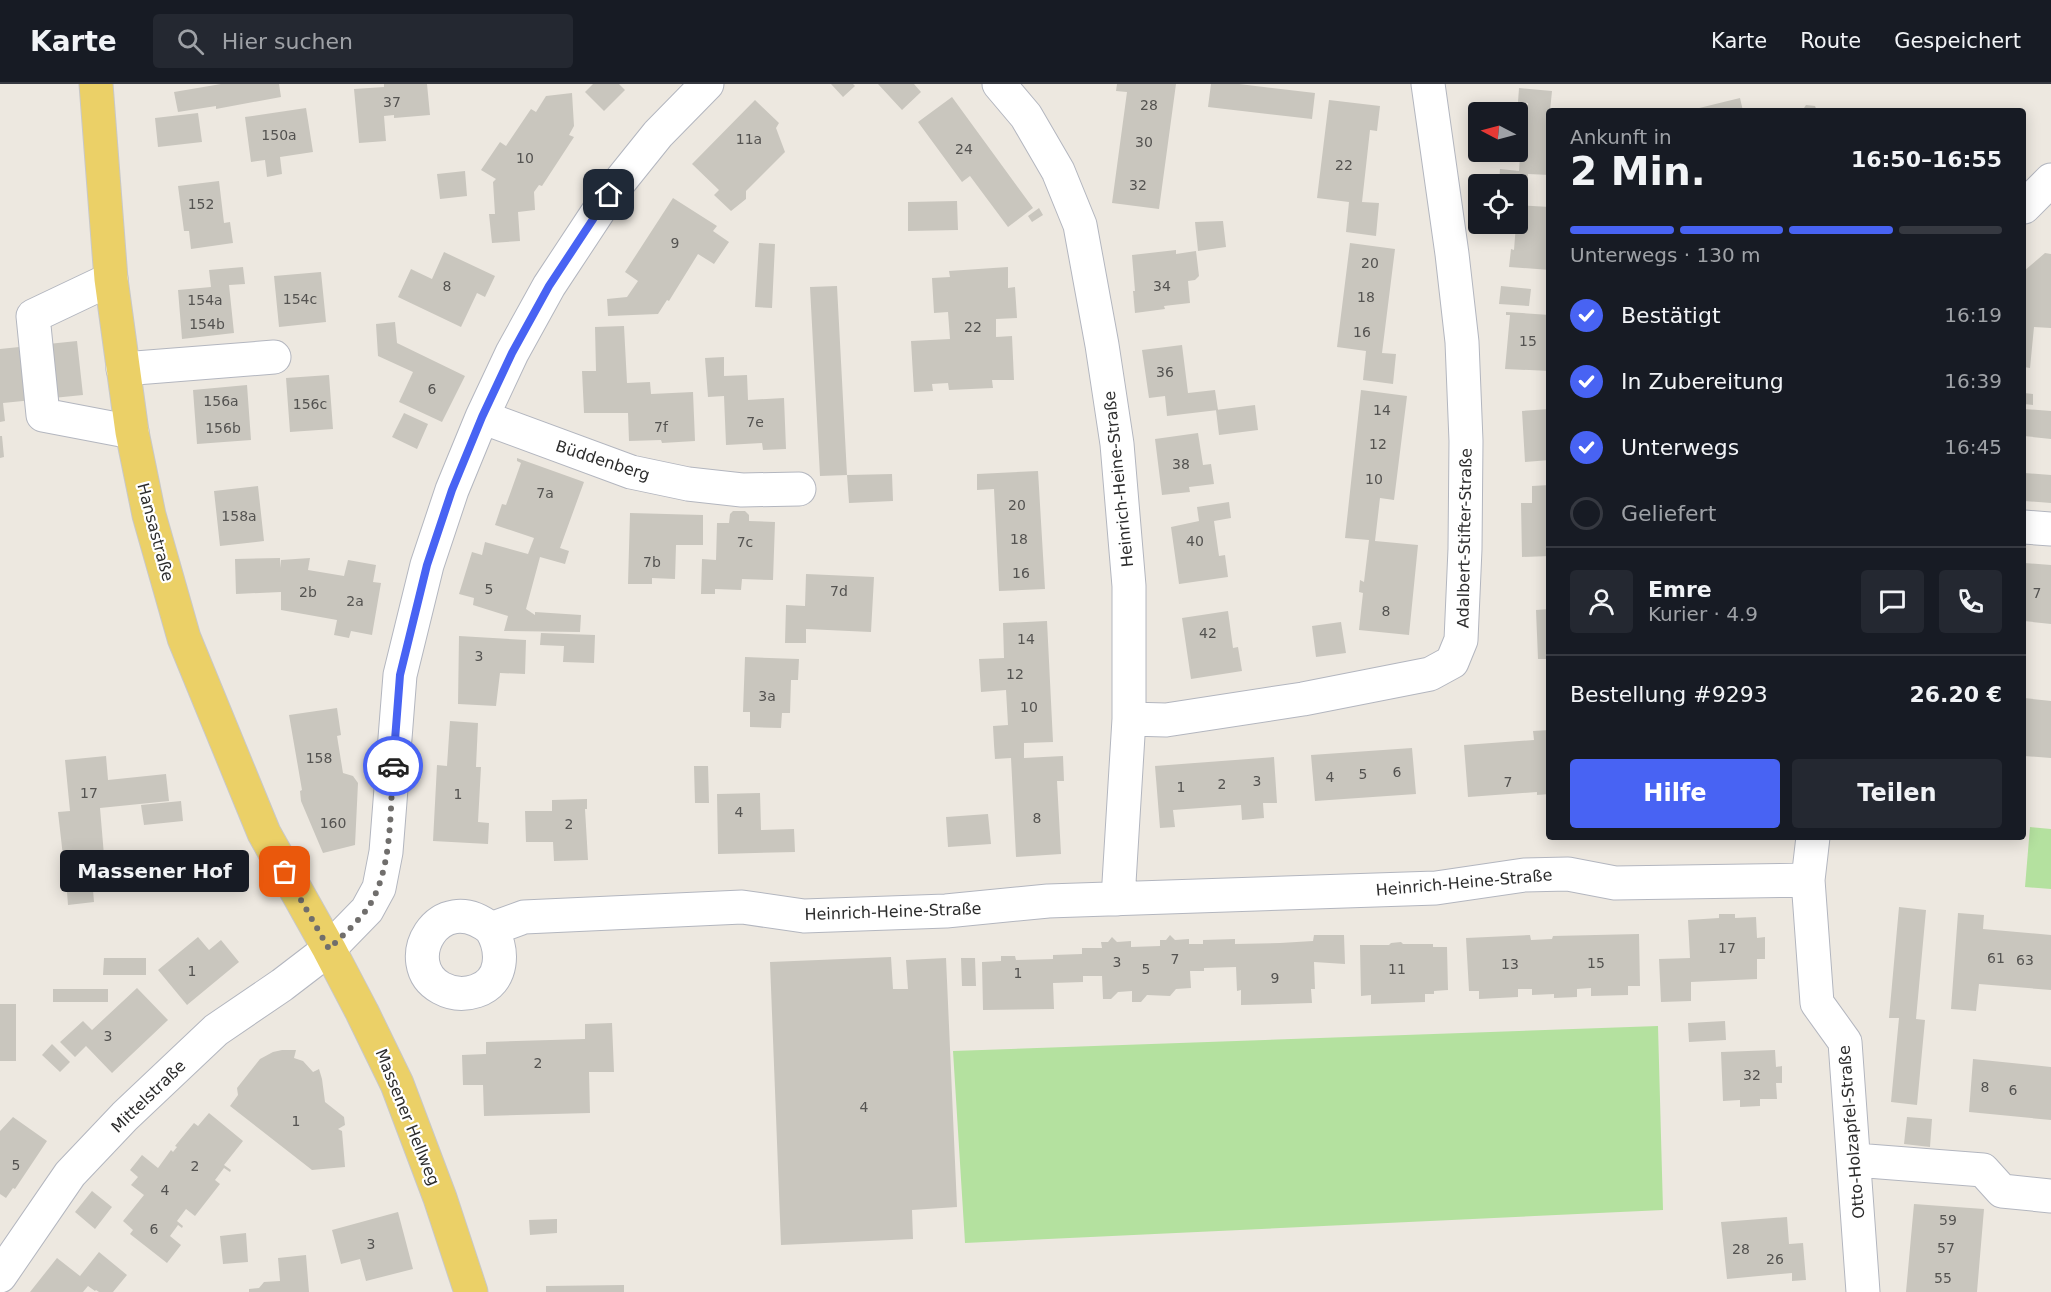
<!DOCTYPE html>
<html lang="de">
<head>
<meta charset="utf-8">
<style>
  body { margin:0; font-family:"DejaVu Sans",sans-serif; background:#242831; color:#f1f3f6; height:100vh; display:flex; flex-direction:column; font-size:22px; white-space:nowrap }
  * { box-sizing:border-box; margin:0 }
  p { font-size:20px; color:#9ea1a6 }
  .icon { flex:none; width:33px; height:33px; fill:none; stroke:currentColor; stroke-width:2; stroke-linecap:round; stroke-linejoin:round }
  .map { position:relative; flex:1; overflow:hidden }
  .panel { position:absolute; left:1546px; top:24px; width:480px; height:732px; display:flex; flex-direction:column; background:#171b24; border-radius:6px; box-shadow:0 3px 15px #0003 }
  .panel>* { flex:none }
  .needle { width:39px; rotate:276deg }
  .buttons { position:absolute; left:1468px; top:18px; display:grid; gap:12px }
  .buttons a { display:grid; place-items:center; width:60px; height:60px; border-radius:6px; background:#171b24; box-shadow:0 3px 15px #0003; font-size:30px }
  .pin { position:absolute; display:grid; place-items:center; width:51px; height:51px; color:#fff; margin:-26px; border-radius:12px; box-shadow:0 3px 9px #0006 }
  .courier { position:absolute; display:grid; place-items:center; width:60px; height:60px; margin:-30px; border:4px solid #4863f3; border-radius:50%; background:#fff; color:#222; box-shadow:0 2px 8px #0007 }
  .bubble { position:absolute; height:42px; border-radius:6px; background:#171b24; box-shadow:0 3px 15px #0003; font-size:20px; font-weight:800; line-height:42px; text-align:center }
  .summary em { font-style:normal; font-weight:800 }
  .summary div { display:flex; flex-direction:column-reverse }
  .summary { display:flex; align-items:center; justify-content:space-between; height:102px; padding:0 24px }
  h1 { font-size:39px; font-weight:800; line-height:45px }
  .bar { display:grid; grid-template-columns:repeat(4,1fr); gap:9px 6px; align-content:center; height:72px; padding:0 24px }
  .bar i { height:8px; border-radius:4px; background:#363941 }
  .bar .current { background:#4863f3 }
  .bar p { grid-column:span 4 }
  .line { display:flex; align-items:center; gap:15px; padding:0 24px; border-top:2px solid #363941 }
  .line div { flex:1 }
  .round { display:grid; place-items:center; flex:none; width:63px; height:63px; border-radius:6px; background:#242831 }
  ol { padding:0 24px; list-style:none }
  li { display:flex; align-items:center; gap:18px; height:66px }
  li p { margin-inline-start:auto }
  li .icon { padding:6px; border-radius:50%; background:#4863f3; color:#fff; stroke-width:4 }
  li:last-child { color:#9ea1a6 }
  li i { width:33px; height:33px; border:3px solid #363941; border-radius:50% }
  .cta { display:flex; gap:12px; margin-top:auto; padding:12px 24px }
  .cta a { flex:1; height:69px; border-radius:6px; background:#4863f3; color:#fff; font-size:24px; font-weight:800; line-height:69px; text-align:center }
  .cta a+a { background:#242831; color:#f1f3f6 }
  header { display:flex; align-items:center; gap:36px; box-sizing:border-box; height:84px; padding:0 30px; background:#171b24; border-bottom:2px solid #363941 }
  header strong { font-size:28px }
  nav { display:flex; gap:33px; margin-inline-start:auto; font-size:21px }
  .search { width:420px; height:54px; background:#242831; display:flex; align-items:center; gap:15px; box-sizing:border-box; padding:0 21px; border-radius:6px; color:#9ea1a6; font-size:22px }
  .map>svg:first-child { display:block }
  .green { fill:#b4e19f }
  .building { fill:#c9c6be }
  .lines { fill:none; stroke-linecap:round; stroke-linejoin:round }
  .minor-casing { stroke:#b3b6bf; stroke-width:35 }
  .major-casing { stroke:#c8c8c8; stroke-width:35 }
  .minor { stroke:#fff; stroke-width:33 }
  .major { stroke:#ebd067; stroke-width:33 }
  .done { stroke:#706e6c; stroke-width:6; stroke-dasharray:0 10.8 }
  .route { stroke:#4863f3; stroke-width:8 }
  .labels { text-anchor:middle; stroke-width:4.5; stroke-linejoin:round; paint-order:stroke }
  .number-label { font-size:14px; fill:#545351 }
  .street-label { font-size:16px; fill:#2d2d2d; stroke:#fff }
</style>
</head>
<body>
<header>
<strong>Karte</strong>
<div class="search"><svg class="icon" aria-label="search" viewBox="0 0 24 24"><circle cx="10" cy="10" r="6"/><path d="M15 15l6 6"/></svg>Hier suchen</div>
<nav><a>Karte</a><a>Route</a><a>Gespeichert</a></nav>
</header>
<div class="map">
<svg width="2051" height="1208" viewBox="0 0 2051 1208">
  <rect width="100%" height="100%" fill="#ede8e0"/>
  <path class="green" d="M2030 743 2051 745V805L2025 803Z
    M1658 942 1663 1126 965 1159 953 967Z"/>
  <path class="building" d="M221 0H279L281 13 216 25V22L178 28 174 8Z
    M384 0H427L430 31 394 34V31L384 32 386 57 359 59 354 5 384 3Z
    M593 0H619L625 6 604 27 585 8Z
    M831 0H853L855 2 843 13Z
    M878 0H914L921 8 902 26Z
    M1117 0H1176L1159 125 1112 119 1127 8 1116 7Z
    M1211 0H1239L1315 9 1312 35 1208 23Z
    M1519 4 1552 7 1550 27V91L1528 90 1527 104 1518 103V100H1499L1500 85 1519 87 1523 25 1527 26 1528 19 1518 18Z
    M572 9 574 42 569 51 574 53 542 102 539 101 534 108 535 126 518 128 520 157 492 159 489 130H495L493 98 496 95 481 86 500 58 506 62 531 25 536 28 546 12Z
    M952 13 1033 124 1008 143 970 92 962 98 918 38Z
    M1740 14 1743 27H1691V26Z
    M755 16 779 39 776 44 785 68 746 107V115L731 127 714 111 719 106 692 80Z
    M1329 16 1380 22 1377 47 1370 46 1362 118 1379 119 1376 152 1346 148 1349 118 1317 114Z
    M1806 21 1815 22 1817 27H1802Z
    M306 24 313 68 280 73 282 90 267 93 265 76 251 78 245 33Z
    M198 29 202 58 158 63 155 34Z
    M465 87 467 112 440 115 437 90Z
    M219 97 224 139 230 138 233 159 191 165 189 147H184L178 102Z
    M673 114 717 142 713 147 729 158 714 180 698 170 669 217 667 216 658 230 608 232 607 215 627 213 638 197 625 188Z
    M957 117 958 146 908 147V118Z
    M1518 121 1550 123V186L1509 183 1511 165 1514 166 1516 140H1518Z
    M1039 124 1043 131 1032 138 1028 132Z
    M1223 137 1226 163 1198 167 1195 138Z
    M759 159 775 160 772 224 755 223Z
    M1350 159 1395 165 1382 269 1396 270 1393 300 1363 296 1366 267 1337 263Z
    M1176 166V170L1196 167 1199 192 1195 196 1188 197 1190 219 1164 222 1165 225 1135 229 1133 207H1135L1132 171Z
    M444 168 495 192 485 213 477 209 461 243 398 213 411 185 432 195Z
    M2045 169 2051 170V244L2034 243 2030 284 2024 283V187Z
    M243 183 245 200 229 201 234 249 182 255 178 206 211 203 209 186Z
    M1008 183V204L1015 203 1017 234 996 235V253L1012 252 1014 296H992L993 304 949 306 948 299 932 300 933 307 914 308 911 257 950 255 948 228 934 229 932 194 950 193 949 187Z
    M321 188 326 238 279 243 274 192Z
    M837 202 847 391 820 392 810 203Z
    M1501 202 1531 205 1529 222 1499 220Z
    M1506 228 1550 231V287L1505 285 1510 231H1506Z
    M395 238 397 259 465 292 442 338 399 318 413 288 378 272 376 240Z
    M624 242 627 299 650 298 651 310 693 308 695 357 662 359 661 356 629 357 628 329H584L582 287H596L595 243Z
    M77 257 83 311 3 319 5 337 0 338V265Z
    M1182 261 1188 309 1215 306 1218 326 1167 332 1165 312 1149 314 1142 266Z
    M724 273V292L747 291 748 316 784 314 786 365 763 366 762 359 726 361 724 312 708 313 705 274Z
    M329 291 333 345 290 348 286 294Z
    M247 301 251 356 197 360 193 306Z
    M1361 306 1407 312 1394 416 1380 414 1375 457 1418 461 1409 551 1359 546 1363 509 1359 508 1360 496 1364 498 1369 456 1345 454Z
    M2024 309 2033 310V321L2024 320Z
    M1255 321 1258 346 1219 351 1216 326Z
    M1550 325V376L1525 378 1522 327Z
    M2024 325 2051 327V355L2024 352Z
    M404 329 428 340 417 365 392 353Z
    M1198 349 1203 381 1211 380 1214 400 1189 403 1190 408 1162 411 1155 355Z
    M0 352H2L4 373 0 374Z
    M517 374 584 398 560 464 569 467 565 480 540 473 526 525 535 531V528L581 531 580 548 504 547 508 532 473 521 474 514 459 510 472 468 482 471 485 458 528 470 534 454 495 441 502 420 506 421 521 379 517 377Z
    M1038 387 1045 505 999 507 994 405 977 406V390Z
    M2024 389 2051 391V419L2024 417Z
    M892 390 893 417 849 419 847 391Z
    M1550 401V472L1522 473 1521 419H1532V402Z
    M258 402 264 457 220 462 214 407Z
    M1229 418 1231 434 1214 437 1219 472 1225 471 1228 493 1179 500 1171 443 1199 437 1197 423Z
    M733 427H745L749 431V437L775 438 773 496 742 495 741 506 715 505V510H701L702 475 716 476 717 439H729L730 430Z
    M630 429 703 431V461H676L675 495 652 494V500H628Z
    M280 474V484L281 476 310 474 308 486 344 492 348 476 376 481 373 498 381 499 372 551 351 547 349 554 334 551 337 536 281 526V508L236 510 235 475Z
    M2024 479 2051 481V540L2024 537Z
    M806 490 874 493 871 548 806 545V559H785L786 521 805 522Z
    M1550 525V575H1538L1536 526Z
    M1228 527 1233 564 1238 563 1242 587 1191 595 1182 534Z
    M1047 537 1053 658 1024 659V674L1063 672 1064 697H1057L1061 770 1016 773 1011 674 995 675 994 661 993 642 1008 641 1006 606 981 608 979 575 1004 574 1003 539Z
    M1341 538 1346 569 1316 573 1312 542Z
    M541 549 595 551 594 579 563 578 564 562 540 561Z
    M459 552 526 556 525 590 500 589 496 622 458 620Z
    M745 573 799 575 798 596H791L790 629H782L781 644 750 643V628H743Z
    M2024 614 2051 617V674L2024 672Z
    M337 624 341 651 337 652 343 689 353 692 358 699 355 761 323 769 301 717 300 707 302 706 289 631Z
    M450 637 478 639 476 683H481L478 738 489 739 488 760 433 757 437 681 447 682Z
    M1550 646V710L1537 711V708L1468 713 1464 661 1534 656 1533 647Z
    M1412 664 1416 710 1315 717 1311 671Z
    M106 672 108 696 166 690 169 717 100 724 106 795 66 799 58 728 70 727 65 676Z
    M1274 673 1277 719H1263L1264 734 1242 736 1241 721 1173 726 1175 743 1160 744 1155 682Z
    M694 682H708L709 719H695Z
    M760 709 761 746 794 745 795 768 718 770 717 710Z
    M587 715V725H585L588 776 554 777 553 758H526L525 727H552V716Z
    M181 717 183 737 144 741 141 721Z
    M988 730 991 760 948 763 946 733Z
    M93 806 94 818 68 821 67 808Z
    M1899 823 1926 826 1916 935 1925 936 1917 1021 1891 1018 1899 934H1889Z
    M1958 829 1984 831 1983 845 2051 851V906L1979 900 1976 927 1951 925Z
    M1719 830H1735V834L1756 833 1757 854 1765 853V875H1757V895L1691 898V917L1661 918 1659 875 1690 874 1688 836 1719 834Z
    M1639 850 1640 902H1628V911L1591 912V904L1577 905V913L1554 914V910L1532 911V905H1518V913L1479 915V907H1469L1466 854 1530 851 1531 856 1552 855 1553 852Z
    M1170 851 1175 856 1189 855V860H1203V856L1235 855V860L1280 859 1313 857 1314 851H1344L1345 880 1314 878 1315 905H1311L1312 919 1241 921V906L1237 907 1236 883 1204 884V887H1190L1191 904 1176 905 1170 912 1147 911 1141 918H1132V907L1118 908 1111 915H1103L1102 892H1083V898L1053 899 1054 925 983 926 982 878 1001 877V872H1015L1016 876 1053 875V871L1082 870V864H1102L1101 858H1108L1112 853 1117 858 1131 857V863L1160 862V856H1166Z
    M198 853 209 866 221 856 239 878 187 921 158 886Z
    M1401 858 1403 860H1433V863H1447L1448 906 1434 907V910H1425V918L1371 920V911L1361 912 1360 861H1389L1391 859Z
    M891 873 893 905H908L906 876 946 874 957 1123 912 1126 913 1155 781 1161 770 878Z
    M104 874H146V891H103Z
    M961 874H975L976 902H962Z
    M137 904 168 936 112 989 86 962 75 973 60 958 83 937 92 946Z
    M53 905H108V918H53Z
    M0 920H16V977H0Z
    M1725 937 1726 956 1689 958 1688 939Z
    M612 939 614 988H589L590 1029 484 1032 483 1001H463L462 971 486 970V958L585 955V940Z
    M52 960 70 978 60 988 42 971Z
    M282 966H296L294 974 303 977 313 988 319 985 322 995 325 1018 344 1033 345 1041 338 1045 342 1047 345 1083 312 1086 230 1022 238 1011 237 1004 260 975 273 968Z
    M1775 966 1776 983 1782 982V999H1776L1777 1015H1760V1022L1740 1023V1016L1723 1017 1721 968Z
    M1973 975 2051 983V1036L1969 1028Z
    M209 1029 243 1057 224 1081 231 1086 230 1088 224 1084 215 1096 220 1100 195 1132 186 1125 177 1137 183 1142 182 1144 178 1141 170 1152 181 1161 167 1179 130 1150 133 1146 123 1137 144 1111 131 1101 138 1093 130 1086 142 1071 158 1084 171 1066 173 1068 177 1063 175 1062 194 1039 198 1042Z
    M13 1033 47 1057 15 1105 13 1104 6 1114 0 1110V1047Z
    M1907 1033 1932 1035 1930 1063 1904 1060Z
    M92 1107 112 1123 95 1145 75 1128Z
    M1914 1120 1984 1125 1977 1208H1906Z
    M398 1128 413 1185 366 1197 360 1175 341 1180 332 1146Z
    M1787 1133 1789 1160 1803 1159 1806 1196 1792 1197V1189L1727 1195 1721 1138Z
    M557 1135V1149L530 1151 529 1136Z
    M246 1149 248 1178 223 1180 220 1152Z
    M99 1168 127 1191 113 1208H99L96 1206 95 1207 88 1202 83 1208H30L57 1174 80 1192Z
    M306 1171 309 1208H249V1205L259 1204 264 1198 280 1197 278 1174Z
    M624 1201V1208H546V1202Z"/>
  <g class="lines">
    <defs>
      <path id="minor" d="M999 0 1026 32 1058 87 1080 141 1102 261 1117 360 1129 502V635L1118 815
        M2024 123 2051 96
        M111 195 33 232 43 331 132 348
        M123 285 274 273
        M482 333 631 388 688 400 742 406 799 405
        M2024 443 2051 445
        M1129 635 1166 636 1303 615 1430 590 1452 578 1461 556 1465 465 1466 357 1462 258 1452 170 1428 0
        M1813 753 1808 796 1817 919 1845 958 1863 1208
        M491 845C438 802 397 880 441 904 452 910 464 911 476 907 504 898 504 866 491 845L524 833 742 823 804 832 946 827 1048 817 1436 804 1524 791 1568 790 1615 799 1808 796
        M1855 1076 1983 1086 2002 1107 2051 1112
        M0 1192 70 1090 125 1032 216 946 282 901 329 865 367 826 379 804 386 768 400 591 427 481 452 406 482 333 512 269 549 202 609 111 658 50 707 0"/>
      <path id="major" d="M96 0 111 195 132 348 149 431 184 554 264 749 329 865 362 928 397 1000 440 1114 471 1208"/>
    </defs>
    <use href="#minor" class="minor-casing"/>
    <use href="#major" class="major-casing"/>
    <use href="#minor" class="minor"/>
    <use href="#major" class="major"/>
  </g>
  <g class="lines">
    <path class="done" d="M285 788 329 865C342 852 357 839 367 825 393 788 390 725 393 682"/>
    <path class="route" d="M393 682 400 591 427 481 452 406 482 333 512 269 549 202 609 111"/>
  </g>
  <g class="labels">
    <g class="number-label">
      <text x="392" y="23">37</text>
      <text x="1149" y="26">28</text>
      <text x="279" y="56">150a</text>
      <text x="749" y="60">11a</text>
      <text x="1144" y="63">30</text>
      <text x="964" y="70">24</text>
      <text x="525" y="79">10</text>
      <text x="1344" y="86">22</text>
      <text x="1138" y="106">32</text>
      <text x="201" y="125">152</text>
      <text x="675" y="164">9</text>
      <text x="1370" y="184">20</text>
      <text x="447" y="207">8</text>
      <text x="1162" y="207">34</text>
      <text x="1366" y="218">18</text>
      <text x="300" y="220">154c</text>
      <text x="205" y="221">154a</text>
      <text x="207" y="245">154b</text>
      <text x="973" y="248">22</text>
      <text x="1362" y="253">16</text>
      <text x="1528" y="262">15</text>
      <text x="1165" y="293">36</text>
      <text x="432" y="310">6</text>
      <text x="221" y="322">156a</text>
      <text x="310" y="325">156c</text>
      <text x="1382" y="331">14</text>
      <text x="755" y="343">7e</text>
      <text x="661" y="348">7f</text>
      <text x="223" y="349">156b</text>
      <text x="1378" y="365">12</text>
      <text x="1181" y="385">38</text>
      <text x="1374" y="400">10</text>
      <text x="545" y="414">7a</text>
      <text x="1017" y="426">20</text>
      <text x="239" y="437">158a</text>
      <text x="1019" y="460">18</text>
      <text x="1195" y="462">40</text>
      <text x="745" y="463">7c</text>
      <text x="652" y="483">7b</text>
      <text x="1021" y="494">16</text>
      <text x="489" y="510">5</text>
      <text x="839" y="512">7d</text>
      <text x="308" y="513">2b</text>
      <text x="2037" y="514">7</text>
      <text x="355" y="522">2a</text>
      <text x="1386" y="532">8</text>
      <text x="1208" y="554">42</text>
      <text x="1026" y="560">14</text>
      <text x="479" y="577">3</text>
      <text x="1015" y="595">12</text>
      <text x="767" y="617">3a</text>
      <text x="1029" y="628">10</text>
      <text x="319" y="679">158</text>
      <text x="1397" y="693">6</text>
      <text x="1363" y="695">5</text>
      <text x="1330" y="698">4</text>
      <text x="1257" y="702">3</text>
      <text x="1508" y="703">7</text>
      <text x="1222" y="705">2</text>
      <text x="1181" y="708">1</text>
      <text x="89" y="714">17</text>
      <text x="458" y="715">1</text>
      <text x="739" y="733">4</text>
      <text x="1037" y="739">8</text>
      <text x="333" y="744">160</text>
      <text x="569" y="745">2</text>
      <text x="1727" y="869">17</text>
      <text x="1996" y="879">61</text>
      <text x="1175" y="880">7</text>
      <text x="2025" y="881">63</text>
      <text x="1117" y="883">3</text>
      <text x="1596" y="884">15</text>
      <text x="1510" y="885">13</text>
      <text x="1146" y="890">5</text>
      <text x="1397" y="890">11</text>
      <text x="192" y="892">1</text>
      <text x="1018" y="894">1</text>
      <text x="1275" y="899">9</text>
      <text x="108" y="957">3</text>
      <text x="538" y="984">2</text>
      <text x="1752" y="996">32</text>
      <text x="1985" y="1008">8</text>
      <text x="2013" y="1011">6</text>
      <text x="864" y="1028">4</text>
      <text x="296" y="1042">1</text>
      <text x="16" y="1086">5</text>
      <text x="195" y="1087">2</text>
      <text x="165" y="1111">4</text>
      <text x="1948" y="1141">59</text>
      <text x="154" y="1150">6</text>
      <text x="371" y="1165">3</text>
      <text x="1946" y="1169">57</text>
      <text x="1741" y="1170">28</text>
      <text x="1775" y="1180">26</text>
      <text x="1943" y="1199">55</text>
    </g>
    <g class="street-label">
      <text transform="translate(603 376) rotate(18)" y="6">Büddenberg</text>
      <text transform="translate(1118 395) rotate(-96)" y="6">Heinrich-Heine-Straße</text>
      <text transform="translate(156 448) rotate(75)" y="6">Hansastraße</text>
      <text transform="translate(1464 454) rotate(-89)" y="6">Adalbert-Stifter-Straße</text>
      <text transform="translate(1464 798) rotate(-5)" y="6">Heinrich-Heine-Straße</text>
      <text transform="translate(893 827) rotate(-2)" y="6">Heinrich-Heine-Straße</text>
      <text transform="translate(148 1012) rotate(-44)" y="6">Mittelstraße</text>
      <text transform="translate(408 1033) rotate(68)" y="6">Massener Hellweg</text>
      <text transform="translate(1851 1048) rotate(-95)" y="6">Otto-Holzapfel-Straße</text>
    </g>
  </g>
</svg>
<div class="buttons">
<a><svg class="needle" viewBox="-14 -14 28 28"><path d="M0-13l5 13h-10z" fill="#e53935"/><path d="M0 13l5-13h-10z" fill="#9ea1a6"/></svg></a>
<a><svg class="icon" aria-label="locate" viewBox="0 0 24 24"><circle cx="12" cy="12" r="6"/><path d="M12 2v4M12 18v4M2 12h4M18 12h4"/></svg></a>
</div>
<div class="pin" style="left:285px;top:788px;background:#ea580c"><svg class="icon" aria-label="bag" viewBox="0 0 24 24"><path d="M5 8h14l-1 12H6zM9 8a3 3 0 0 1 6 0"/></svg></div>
<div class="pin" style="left:609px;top:111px;background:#1f2937"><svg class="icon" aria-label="home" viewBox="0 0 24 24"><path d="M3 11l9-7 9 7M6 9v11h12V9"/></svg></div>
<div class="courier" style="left:393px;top:682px"><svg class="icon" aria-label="car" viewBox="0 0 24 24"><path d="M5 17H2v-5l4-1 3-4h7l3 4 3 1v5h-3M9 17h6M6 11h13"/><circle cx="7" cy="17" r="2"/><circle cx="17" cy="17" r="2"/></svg></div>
<div class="bubble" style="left:60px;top:766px;width:189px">Massener Hof</div>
<section class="panel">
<div class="summary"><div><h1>2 Min.</h1><p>Ankunft in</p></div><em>16:50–16:55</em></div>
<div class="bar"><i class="current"></i><i class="current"></i><i class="current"></i><i></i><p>Unterwegs · 130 m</p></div>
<ol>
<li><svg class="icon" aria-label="check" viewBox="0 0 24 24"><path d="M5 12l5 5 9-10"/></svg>Bestätigt<p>16:19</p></li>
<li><svg class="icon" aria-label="check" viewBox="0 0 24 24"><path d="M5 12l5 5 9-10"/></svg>In Zubereitung<p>16:39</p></li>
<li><svg class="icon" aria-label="check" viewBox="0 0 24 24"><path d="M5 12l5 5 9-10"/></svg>Unterwegs<p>16:45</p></li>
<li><i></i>Geliefert</li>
</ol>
<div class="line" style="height:108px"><a class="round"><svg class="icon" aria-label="person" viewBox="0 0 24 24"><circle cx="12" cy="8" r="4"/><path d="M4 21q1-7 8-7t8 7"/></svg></a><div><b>Emre</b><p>Kurier · 4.9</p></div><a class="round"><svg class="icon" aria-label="chat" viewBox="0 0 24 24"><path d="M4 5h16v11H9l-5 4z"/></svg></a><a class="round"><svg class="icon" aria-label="phone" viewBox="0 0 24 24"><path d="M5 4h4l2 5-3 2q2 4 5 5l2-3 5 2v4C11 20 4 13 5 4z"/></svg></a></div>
<div class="line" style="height:78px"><div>Bestellung #9293</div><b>26.20 €</b></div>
<div class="cta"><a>Hilfe</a><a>Teilen</a></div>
</section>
</div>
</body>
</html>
